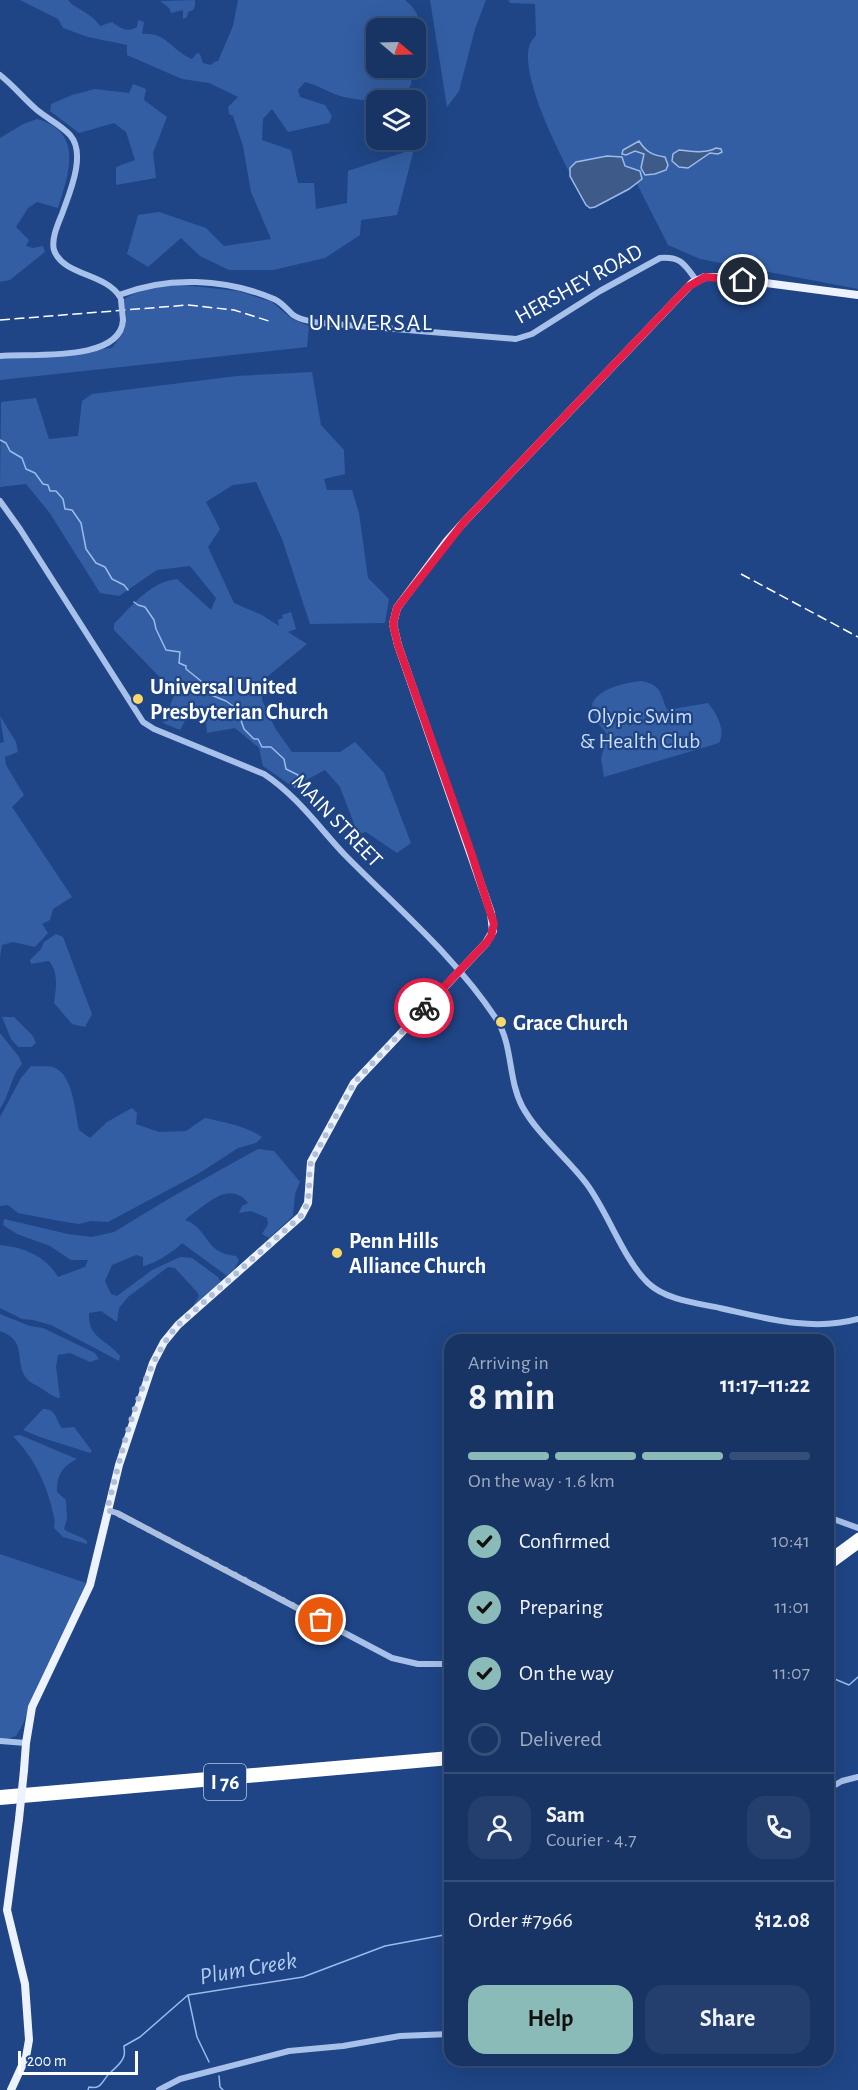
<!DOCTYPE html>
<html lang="en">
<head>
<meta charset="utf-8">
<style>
  body { margin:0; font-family:"Alegreya Sans",sans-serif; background:#243f6d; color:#f1f3f6; height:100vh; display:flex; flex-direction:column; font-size:22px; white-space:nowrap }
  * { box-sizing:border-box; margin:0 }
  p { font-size:20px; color:#9eaabf }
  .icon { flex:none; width:33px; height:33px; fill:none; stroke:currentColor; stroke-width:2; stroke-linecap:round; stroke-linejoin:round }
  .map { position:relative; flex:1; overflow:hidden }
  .panel { position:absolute; left:444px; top:1334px; width:390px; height:732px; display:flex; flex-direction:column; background:#173464; border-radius:18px; box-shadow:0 6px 24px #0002,0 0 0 2px #364f78 }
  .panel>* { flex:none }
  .needle { width:39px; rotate:109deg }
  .fabs { position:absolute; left:366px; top:18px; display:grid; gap:12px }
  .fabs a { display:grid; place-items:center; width:60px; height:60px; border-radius:12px; background:#173464; box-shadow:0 6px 24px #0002,0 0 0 2px #364f78; font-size:30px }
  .scale { position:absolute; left:18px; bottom:15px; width:120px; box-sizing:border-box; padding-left:6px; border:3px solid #fff; border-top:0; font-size:16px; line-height:21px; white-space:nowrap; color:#fff; -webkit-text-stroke:4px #1f4586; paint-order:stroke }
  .pin { position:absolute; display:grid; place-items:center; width:51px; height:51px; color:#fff; margin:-26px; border:3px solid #fff; border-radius:50%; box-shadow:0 2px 6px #0007 }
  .courier { position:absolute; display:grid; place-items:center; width:60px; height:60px; margin:-30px; border:4px solid #e11d48; border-radius:50%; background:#fff; color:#222; box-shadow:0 2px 8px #0007 }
  .overview em { font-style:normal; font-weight:700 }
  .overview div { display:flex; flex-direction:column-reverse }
  .overview { display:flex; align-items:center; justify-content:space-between; height:102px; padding:0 24px }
  h1 { font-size:39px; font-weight:700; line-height:45px }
  .bar { display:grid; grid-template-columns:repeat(4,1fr); gap:9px 6px; align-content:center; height:72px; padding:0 24px }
  .bar i { height:8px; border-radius:4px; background:#364f78 }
  .bar .current { background:#8bbbb9 }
  .bar p { grid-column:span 4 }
  .line { display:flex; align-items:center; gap:15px; padding:0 24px; border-top:2px solid #364f78 }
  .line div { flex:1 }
  .round { display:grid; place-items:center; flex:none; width:63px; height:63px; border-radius:18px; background:#243f6d }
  ol { padding:0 24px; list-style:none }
  li { display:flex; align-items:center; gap:18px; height:66px }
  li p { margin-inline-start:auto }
  li .icon { padding:6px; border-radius:50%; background:#8bbbb9; color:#111; stroke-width:4 }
  li:last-child { color:#9eaabf }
  li i { width:33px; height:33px; border:3px solid #364f78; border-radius:50% }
  .button { display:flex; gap:12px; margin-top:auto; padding:12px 24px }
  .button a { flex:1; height:69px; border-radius:18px; background:#8bbbb9; color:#111; font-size:24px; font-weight:700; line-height:69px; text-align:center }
  .button a+a { background:#243f6d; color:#f1f3f6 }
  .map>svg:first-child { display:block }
  .green { fill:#335ea3 }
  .water { fill:#3e5a89; stroke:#9bbbeb; stroke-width:1.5 }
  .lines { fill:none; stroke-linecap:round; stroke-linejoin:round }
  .stream { stroke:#9bbbeb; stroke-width:1.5 }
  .minor { stroke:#a8c1ea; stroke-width:6 }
  .major { stroke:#ecf2fe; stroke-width:8 }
  .highway { stroke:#fff; stroke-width:8 }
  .rail { stroke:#fff; stroke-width:1.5; stroke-dasharray:10 4.5; stroke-linecap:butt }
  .minor-bridge { stroke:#a8c1ea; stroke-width:6 }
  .major-bridge { stroke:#ecf2fe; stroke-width:8 }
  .done { stroke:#b1bed5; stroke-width:6; stroke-dasharray:0 10.8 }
  .route { stroke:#e11d48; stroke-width:8 }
  .poi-dot { fill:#f8d868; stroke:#1f4586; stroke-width:2 }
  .labels { text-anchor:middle; stroke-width:4.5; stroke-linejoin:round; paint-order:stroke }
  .shield { fill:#1f4586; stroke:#bcc7db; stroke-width:1.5 }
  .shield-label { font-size:21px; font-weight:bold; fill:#fff }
  .street-label { font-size:22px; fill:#fff; stroke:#1f4586 }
  .poi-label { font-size:22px; font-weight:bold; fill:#fff; stroke:#1f4586; text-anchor:start }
  .park-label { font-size:22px; fill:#ccddf7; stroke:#1f4586 }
  .neighbourhood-label { font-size:24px; letter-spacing:1.5px; fill:#fff; stroke:#1f4586 }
  .water-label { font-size:24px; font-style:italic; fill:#b3ccf1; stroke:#1f4586 }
</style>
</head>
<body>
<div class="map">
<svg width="858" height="2090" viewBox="0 0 858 2090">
  <rect width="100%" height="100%" fill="#1f4586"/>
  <path class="green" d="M20 0H68C73 8 91 12 100 26L112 22C121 28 126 33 137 27L138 20 144 22 142 34C166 31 172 51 192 59L197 53 200 54 203 63 211 65 214 62 218 61 233 26 238 0H405C417 9 425 26 416 38V28H376V68H407L413 73 411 84 404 100C383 101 365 102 344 97 330 94 319 85 305 82L298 90 300 97 325 105 332 116 329 123 288 132 272 109 263 119 262 140 291 150 298 183H314L316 209 347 203 348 171 414 149 397 215 361 220 360 235 325 258 273 270H229L200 256 181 238 148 267 127 254 138 215 159 212 206 228 224 246 271 239 251 192 243 146 233 116 229 114 228 107 238 97 209 83 182 79 127 55V45L88 37 63 28 58 19Z
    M195 0V6L193 10 188 12 187 17 183 19V10L171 13 169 8 160 1Z
    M430 0H486L475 29 459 91 447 107Z
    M508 0H858V289L700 259 668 245 637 184 595 207H589C570 176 520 82 529 47 530 42 534 38 536 35L535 4 510 3Z
    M133 84 146 89 144 100 167 117 153 153 156 178 116 185V167L135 160 126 132 114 123 79 133 50 111 51 104 72 95 95 89 129 93Z
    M37 119C84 132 69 173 58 208L37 202 28 208 16 227 29 240 26 246 33 248 43 246 45 252 10 280 0 282V138L23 124Z
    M174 284 238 291 272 302 292 319 309 326 307 347 0 380V359L112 348C128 328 128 324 124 299L141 290Z
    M312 372 321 425 344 450 345 474 324 479 327 490H352L359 513 368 578 389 599 385 623 310 624 282 539 256 482 233 485 206 502 220 529 208 547 234 603 262 615 279 626 278 620 283 618 282 615 291 612 296 629 288 632 307 644 262 681V700L275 728 292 752H340L355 742 384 773 411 843 397 853 366 832 358 834 340 787 325 770 293 787 263 766 259 748 235 728 207 733 205 707H193L180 730 163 723 175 693 114 630V624C131 606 152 581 177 579L211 610 216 598 190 566 157 570 119 596 100 593 49 512 26 484 0 487 1 402 36 398 49 439 78 436 82 401 92 394 237 376Z
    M641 681C662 685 660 693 667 710L708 703C717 714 726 730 719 743L604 777 601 759 607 734 596 721 592 704C599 688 624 683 641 681Z
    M0 716 16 742 18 752 5 757 6 765 24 795 12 807 72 897 53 909 50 920 42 924 48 933 35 947 13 942 2 945 0 957V743L4 742Z
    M56 934 63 937 92 1014 85 1027 72 1024 54 1003C56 989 59 973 49 961L31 964 30 960 41 949 44 942Z
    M2 1017H14L33 1036 36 1043 31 1047H18L11 1039Z
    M0 1033 19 1057 22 1064C10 1077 10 1095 0 1109Z
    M31 1066C39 1067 49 1065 55 1068 73 1075 75 1113 79 1130L90 1138 107 1122 132 1108 137 1113 136 1124 159 1132 186 1131 205 1118C224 1122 246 1126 262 1137L256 1143 238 1148 198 1174 108 1222 91 1221 79 1224 60 1221 18 1213 8 1205 0 1206V1117L21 1078Z
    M258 1149 274 1151 300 1182 295 1194 293 1216 269 1238 262 1234 268 1224 267 1218 251 1211 239 1213 242 1206 248 1203C229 1179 206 1205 187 1218L185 1220C209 1228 204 1254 236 1256L239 1260 235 1268 227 1276 182 1243C176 1250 153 1265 143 1266V1257L136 1255 112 1265 105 1281 111 1294 117 1296 152 1270 180 1257 192 1258 218 1277 221 1282 195 1306 194 1304 199 1296 197 1292 175 1268 168 1267 128 1297 119 1308 117 1322 101 1311 89 1313C88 1339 107 1339 120 1356L119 1361 51 1325 33 1320 22 1319 0 1308V1245C23 1247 46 1256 58 1277L85 1267 88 1260H71L50 1246 17 1234 3 1225 4 1219 68 1234 92 1237 114 1232 170 1198Z
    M0 1314 30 1326 43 1328 95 1353 99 1359 90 1362 70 1353 58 1355 56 1367 60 1398C52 1397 46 1391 39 1387 35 1384 30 1383 27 1379 13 1362 29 1341 0 1331Z
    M43 1409C57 1409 55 1419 62 1428L74 1427 92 1451 90 1453C67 1445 45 1440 23 1430Z
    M20 1435 77 1459C61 1467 57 1476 57 1492L66 1500 67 1519 64 1529C71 1535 80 1535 87 1541V1544L63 1537 54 1528C56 1520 53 1514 51 1505 44 1478 32 1456 13 1436Z
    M0 1554 86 1583 37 1687 23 1724 16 1736 7 1739H0Z"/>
  <path class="water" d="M639 141C646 152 652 155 665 157L668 165 666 170 655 174 645 175 641 168 644 154 635 151 626 155 622 154 623 150Z
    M716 148 721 149 722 152 718 154 710 153 688 168 679 167 672 161 673 154 679 150C692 151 705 154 716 148Z
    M607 156 622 157 625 166 640 171 642 179 629 189 595 207 590 208 586 205 570 176V168L576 162Z"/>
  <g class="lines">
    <path class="stream" d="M0 440 6 443 10 451 22 458 26 469 35 473 43 484 48 485 50 491H56L63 499 65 509 72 510 81 523 86 549 96 563 105 567 112 579 124 585 128 590
      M134 602 138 605 145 607 154 620 156 629 166 650 180 652 179 663 186 666V669L201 681 206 693 226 701 237 709 244 729 254 739H258L262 747H271L284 759 286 769 298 775 295 787
      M828 1678 830 1677 849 1685 858 1677
      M188 1995 197 2037 209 2062
      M219 2076 220 2087 223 2090
      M88 2090 89 2087C103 2090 102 2079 111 2072 115 2068 122 2063 124 2056 125 2053 124 2050 124 2046L140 2037 188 1995 303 1977 385 1946 444 1935 450 1932"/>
    <path class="minor" d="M0 75C14 86 24 99 37 110 48 119 61 125 70 135 87 154 69 194 62 214 58 224 51 239 54 250 63 276 106 273 120 297
      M119 295C167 276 225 278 274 299 281 302 286 308 292 314 299 320 313 322 322 323L516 339 532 334 600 291 660 258C681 256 685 265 696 280
      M0 356C29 353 121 363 123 320
      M0 501 20 529 143 722 154 729 264 774C296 795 318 826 344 854 396 907 456 957 497 1020 513 1046 508 1079 522 1106 537 1134 567 1158 586 1183 608 1212 623 1259 648 1283 666 1300 696 1303 720 1308 765 1318 812 1332 858 1319
      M107 1510 117 1513 392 1658 418 1664H450
      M828 1517 858 1528
      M0 1741 26 1743
      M828 1789 842 1781 858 1777
      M159 2090 180 2079 289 2051 343 2046 400 2036 450 2034"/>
    <path class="major" d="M24 1770 26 1743 32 1707 90 1585 119 1465 153 1363 164 1342 178 1325 301 1216 308 1203 311 1162 354 1083 486 943 493 931 491 913 398 645 393 624 397 608 447 541 464 522 692 283 705 277H720L858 295
      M11 2090 26 2057 29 2040 25 1984 7 1910 19 1819"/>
    <path class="highway" d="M828 1559 858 1537
      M828 1567 858 1545
      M0 1794 450 1755
      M0 1801 450 1761"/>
    <path class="rail" d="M0 320 188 305 234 310 272 322
      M741 574 858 637"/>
    <path class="minor-bridge" d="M121 300 123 320"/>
    <path class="major-bridge" d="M19 1819 24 1770"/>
  </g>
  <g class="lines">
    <path class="done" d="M321 1620 117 1513 107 1510C121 1456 140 1367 178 1325L301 1216C313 1199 307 1181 311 1162L354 1083 424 1008"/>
    <path class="route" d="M424 1008 487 942 491 936 494 924 471 852 398 645 393 624 397 608 464 522 688 287 705 277 743 280"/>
  </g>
  <g class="poi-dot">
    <circle cx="138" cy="699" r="6"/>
    <circle cx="501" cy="1022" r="6"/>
    <circle cx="337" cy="1253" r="6"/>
  </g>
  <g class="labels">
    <rect class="shield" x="204" y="1764" width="42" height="36" rx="4.5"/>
    <g class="shield-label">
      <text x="225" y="1789">I 76</text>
    </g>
    <g class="street-label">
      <text transform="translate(578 283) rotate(-29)" y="8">HERSHEY ROAD</text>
      <text transform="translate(338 820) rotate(46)" y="8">MAIN STREET</text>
    </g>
    <g class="poi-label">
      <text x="150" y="694">Universal United<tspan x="150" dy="25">Presbyterian Church</tspan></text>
      <text x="513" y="1030">Grace Church</text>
      <text x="349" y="1248">Penn Hills<tspan x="349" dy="25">Alliance Church</tspan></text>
    </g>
    <g class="park-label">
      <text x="640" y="723">Olypic Swim<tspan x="640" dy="25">&amp; Health Club</tspan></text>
    </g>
    <g class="neighbourhood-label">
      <text x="371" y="330">UNIVERSAL</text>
    </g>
    <g class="water-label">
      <text transform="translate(248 1968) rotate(-10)" y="8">Plum Creek</text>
    </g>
  </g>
</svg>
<div class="fabs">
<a><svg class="needle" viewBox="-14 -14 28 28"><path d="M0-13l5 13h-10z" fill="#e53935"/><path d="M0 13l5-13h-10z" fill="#9eaabf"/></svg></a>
<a><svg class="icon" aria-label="layers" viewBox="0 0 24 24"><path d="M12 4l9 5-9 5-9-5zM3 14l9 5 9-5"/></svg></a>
</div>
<div class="scale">200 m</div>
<div class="pin" style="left:321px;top:1620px;background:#ea580c"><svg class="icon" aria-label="bag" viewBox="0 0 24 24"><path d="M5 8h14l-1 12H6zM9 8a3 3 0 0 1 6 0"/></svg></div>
<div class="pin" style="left:743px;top:280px;background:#1f2937"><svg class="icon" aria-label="home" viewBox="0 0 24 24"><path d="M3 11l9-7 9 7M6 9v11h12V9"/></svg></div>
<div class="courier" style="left:424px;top:1008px"><svg class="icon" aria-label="bike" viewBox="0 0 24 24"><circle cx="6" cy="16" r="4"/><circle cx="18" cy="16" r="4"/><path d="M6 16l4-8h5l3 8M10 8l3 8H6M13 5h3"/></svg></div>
<section class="panel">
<div class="overview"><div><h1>8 min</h1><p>Arriving in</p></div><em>11:17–11:22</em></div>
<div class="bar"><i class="current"></i><i class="current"></i><i class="current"></i><i></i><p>On the way · 1.6 km</p></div>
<ol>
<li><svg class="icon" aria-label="check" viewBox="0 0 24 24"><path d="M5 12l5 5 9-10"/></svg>Confirmed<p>10:41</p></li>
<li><svg class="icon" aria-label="check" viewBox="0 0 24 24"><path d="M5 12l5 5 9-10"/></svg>Preparing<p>11:01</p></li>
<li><svg class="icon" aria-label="check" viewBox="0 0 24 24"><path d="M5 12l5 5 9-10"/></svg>On the way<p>11:07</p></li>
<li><i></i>Delivered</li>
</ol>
<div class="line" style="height:108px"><a class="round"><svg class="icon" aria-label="person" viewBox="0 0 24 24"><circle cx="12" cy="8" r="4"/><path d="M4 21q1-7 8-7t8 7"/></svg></a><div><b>Sam</b><p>Courier · 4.7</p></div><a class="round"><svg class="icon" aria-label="phone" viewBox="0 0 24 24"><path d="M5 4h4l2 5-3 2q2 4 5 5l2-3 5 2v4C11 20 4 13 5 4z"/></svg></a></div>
<div class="line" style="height:78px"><div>Order #7966</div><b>$12.08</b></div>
<div class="button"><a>Help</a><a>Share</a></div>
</section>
</div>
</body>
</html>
